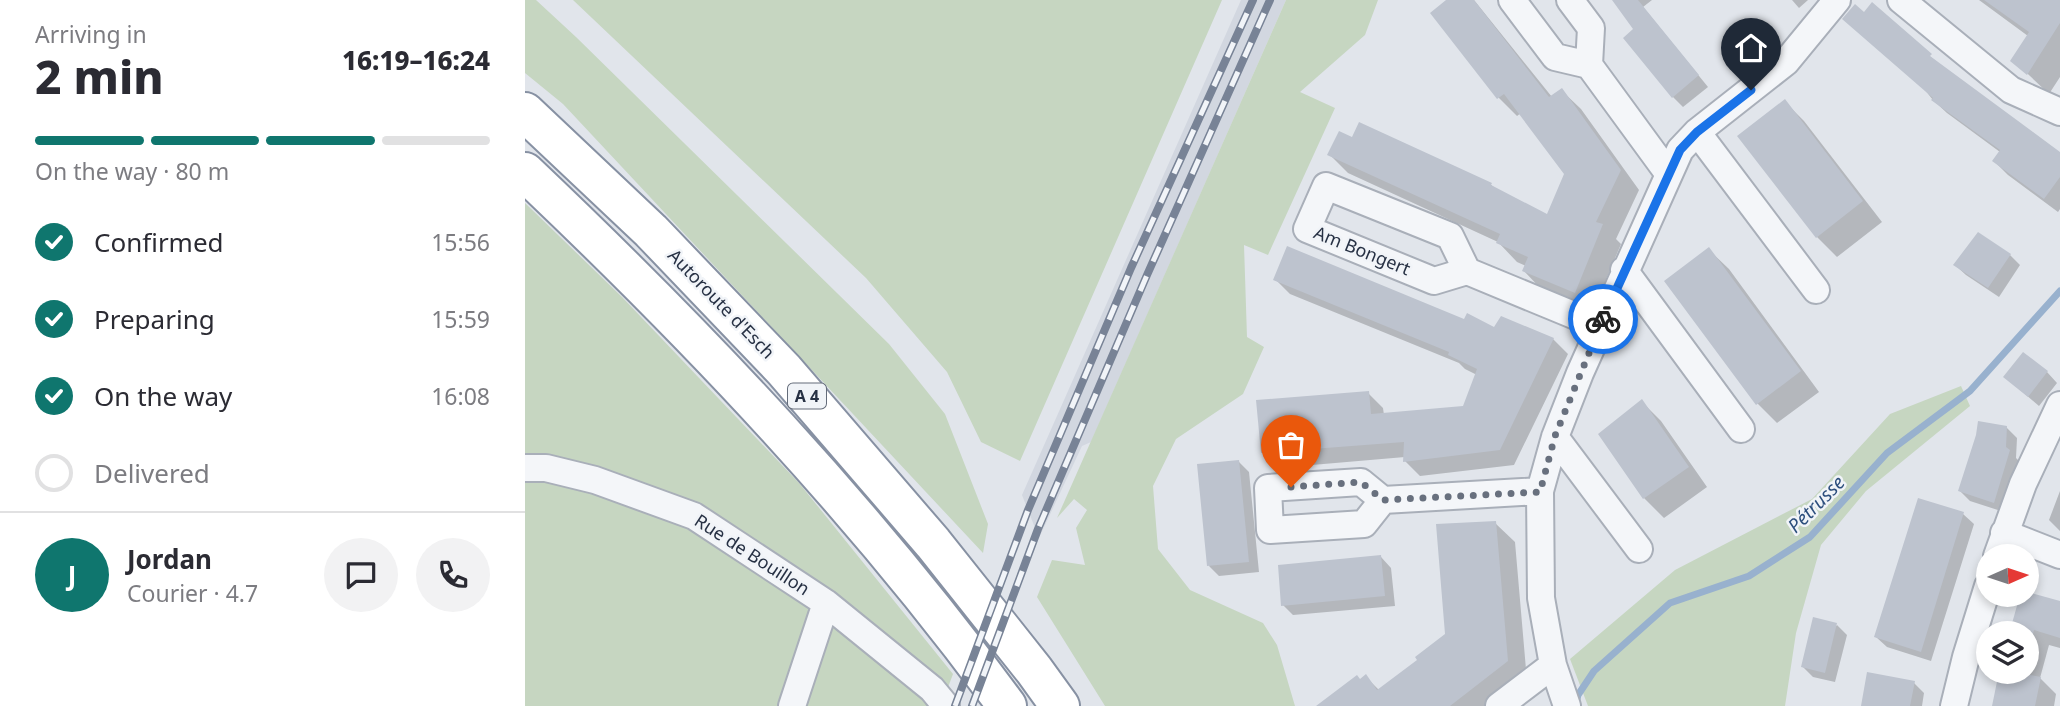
<!DOCTYPE html>
<html lang="en">
<head>
<meta charset="utf-8">
<style>
  body { margin:0; font-family:"Noto Sans",sans-serif; background:#f2f2f3; color:#2b2b33; height:100vh; display:flex; flex-direction:column; font-size:26px; white-space:nowrap }
  * { box-sizing:border-box; margin:0 }
  p { font-size:23px; color:#7c7c81 }
  .icon { flex:none; width:38px; height:38px; fill:none; stroke:currentColor; stroke-width:2; stroke-linecap:round; stroke-linejoin:round }
  .map { position:relative; flex:1; overflow:hidden }
  .sheet { display:flex; flex-direction:column; background:#fff; width:525px }
  .sheet>* { flex:none }
  .needle { width:46px; rotate:87deg }
  .fabs { position:absolute; left:1451px; top:544px; display:grid; gap:14px }
  .fabs a { display:grid; place-items:center; width:63px; height:63px; border-radius:50%; background:#fff; box-shadow:0 4px 10px #0003; font-size:35px }
  .pin { position:absolute; display:grid; place-items:center; width:60px; height:60px; color:#fff; margin:-72px -30px; border-radius:50% 50% 50% 0; rotate:-45deg; box-shadow:0 0 7px #0007 }
  .pin .icon { rotate:45deg }
  .courier { position:absolute; display:grid; place-items:center; width:70px; height:70px; margin:-35px; border:5px solid #1a73e8; border-radius:50%; background:#fff; color:#222; box-shadow:0 2px 9px #0007 }
  .overview em { font-style:normal; font-weight:800 }
  .overview div { display:flex; flex-direction:column-reverse }
  .overview { display:flex; align-items:center; justify-content:space-between; height:119px; padding:0 35px }
  h1 { font-size:46px; font-weight:800; line-height:52px }
  .bar { display:grid; grid-template-columns:repeat(4,1fr); gap:10px 7px; align-content:center; height:84px; padding:0 35px }
  .bar i { height:9px; border-radius:5px; background:#e1e1e2 }
  .bar .active { background:#0f766e }
  .bar p { grid-column:span 4 }
  .line { display:flex; align-items:center; gap:18px; padding:0 35px; border-top:2px solid #e1e1e2 }
  .line div { flex:1 }
  .round { display:grid; place-items:center; flex:none; width:74px; height:74px; border-radius:37px; background:#f2f2f3 }
  ol { padding:0 35px; list-style:none }
  li { display:flex; align-items:center; gap:21px; height:77px }
  li p { margin-inline-start:auto }
  li .icon { padding:7px; border-radius:50%; background:#0f766e; color:#fff; stroke-width:4 }
  li:last-child { color:#7c7c81 }
  li i { width:38px; height:38px; border:4px solid #e1e1e2; border-radius:50% }
  main { display:flex; flex:1; min-height:0 }
  .map>svg:first-child { display:block }
  .built { fill:#d2d7e0 }
  .green { fill:#c6d6c1 }
  .shadow { fill:#0003 }
  .lines { fill:none; stroke-linecap:round; stroke-linejoin:round }
  .stream { stroke:#98b1ce; stroke-width:7 }
  .building { fill:#bdc3ce }
  .minor-casing { stroke:#a9afb9; stroke-width:30 }
  .highway-casing { stroke:#8791a3; stroke-width:42 }
  .minor { stroke:#f4f6f9; stroke-width:26 }
  .highway { stroke:#fff; stroke-width:38 }
  .rail-casing { stroke:#788396; stroke-width:8 }
  .rail { stroke:#f1f4f8; stroke-width:5; stroke-dasharray:16; stroke-linecap:butt }
  .done { stroke:#68707e; stroke-width:7; stroke-dasharray:0 12.6 }
  .route { stroke:#1a73e8; stroke-width:9 }
  .labels { text-anchor:middle; stroke-width:5; stroke-linejoin:round; paint-order:stroke }
  .shield { fill:#f1f4f8; stroke:#646c7a; stroke-width:2 }
  .shield-label { font-size:16px; font-weight:bold; fill:#273144 }
  .street-label { font-size:18px; fill:#273144; stroke:#f1f4f8 }
  .water-label { font-size:19px; font-style:italic; fill:#2d4f7d; stroke:#f1f4f8 }
</style>
</head>
<body>
<main>
<section class="sheet">
<div class="overview"><div><h1>2 min</h1><p>Arriving in</p></div><em>16:19–16:24</em></div>
<div class="bar"><i class="active"></i><i class="active"></i><i class="active"></i><i></i><p>On the way · 80 m</p></div>
<ol>
<li><svg class="icon" aria-label="check" viewBox="0 0 24 24"><path d="M5 12l5 5 9-10"/></svg>Confirmed<p>15:56</p></li>
<li><svg class="icon" aria-label="check" viewBox="0 0 24 24"><path d="M5 12l5 5 9-10"/></svg>Preparing<p>15:59</p></li>
<li><svg class="icon" aria-label="check" viewBox="0 0 24 24"><path d="M5 12l5 5 9-10"/></svg>On the way<p>16:08</p></li>
<li><i></i>Delivered</li>
</ol>
<div class="line" style="height:126px"><b class="round" style="background:#0f766e;color:#fff">J</b><div><b>Jordan</b><p>Courier · 4.7</p></div><a class="round"><svg class="icon" aria-label="chat" viewBox="0 0 24 24"><path d="M4 5h16v11H9l-5 4z"/></svg></a><a class="round"><svg class="icon" aria-label="phone" viewBox="0 0 24 24"><path d="M5 4h4l2 5-3 2q2 4 5 5l2-3 5 2v4C11 20 4 13 5 4z"/></svg></a></div>
</section>
<div class="map">
<svg width="1535" height="706" viewBox="0 0 1535 706">
  <rect width="100%" height="100%" fill="#e1e5eb"/>
  <path class="built" d="M716 0H761L566 442 557 446 514 538 497 495Z"/>
  <path class="green" d="M0 0H11L51 37 364 344 420 414 463 524 458 553 38 104 0 73Z
    M48 0H697L495 461 456 442 422 372 341 278Z
    M761 0H853L840 35 775 92 810 108 743 255 719 245 722 337 739 347 718 394 651 439 628 486 633 549 665 590 738 623 752 645 770 706H580L512 597 527 560 560 565 551 528 562 510 549 499 532 518Z
    M0 203 97 297 274 483 428 674 416 706H0Z
    M1436 386 1445 406 1341 491 1296 545 1271 633 1260 706H1063L1045 659 1150 570 1287 499 1365 414Z"/>
  <path class="shadow" d="M924 0H949L1027 97 1037 91 1056 109 1114 190 1091 239 1096 244 1068 310 1017 290 999 271 1001 266 992 262 973 242 823 173 805 155 965 184 971 189 1023 217 1041 173 996 113 992 116 974 98Z
    M1089 0H1127L1118 7 1183 87 1158 107 1148 97 1110 30Z
    M1267 0H1283L1274 8Z
    M1454 0H1535V77L1524 94 1488 60 1503 36Z
    M1347 5 1419 69 1535 155V209L1533 212 1483 175 1469 161 1475 152 1422 113 1408 100 1339 14Z
    M1260 102 1279 121 1357 222 1312 257 1292 237Z
    M1184 250 1204 269 1294 392 1252 423 1232 403Z
    M1485 255 1495 265 1474 297 1441 275 1430 265Z
    M750 279 940 321 970 330 1028 339 1043 354 989 465 895 476 880 461V457L752 468 737 452 843 393 858 408 859 415 939 408 952 375 940 369 934 363 765 294Z
    M1522 372 1532 383 1514 406 1480 377Z
    M1116 401 1136 421 1182 487 1139 518 1119 498Z
    M1481 427 1492 438 1491 458 1495 462 1479 512 1445 501 1435 491Z
    M713 461 724 472 734 572 694 576 684 566Z
    M1535 491V531L1524 520Z
    M1438 514 1449 524 1406 661 1362 647 1351 637Z
    M970 523 990 542 1002 681 970 706H800L841 677 854 690 894 661 922 635Z
    M856 557 866 568 870 606 768 615 758 605Z
    M1502 594 1535 603V648L1524 645 1515 678 1531 694 1529 706H1469L1476 672H1502V634L1497 595Z
    M1312 625 1322 635 1310 682 1288 677 1278 667Z
    M1389 683 1399 693 1397 706H1337Z"/>
  <g class="lines">
    <path class="stream" d="M1051 703 1053 695 1069 671 1145 603 1224 576 1285 537 1362 453 1445 391 1535 291"/>
  </g>
  <path class="building" d="M921 0H949L1024 97 1037 88 1096 170 1071 222 1078 224 1050 293 997 271 1003 257 971 243 975 234 802 155 814 131 827 137 834 122 967 183 966 185 1022 214 1039 174 979 94 972 99 905 13Z
    M1087 0H1113L1174 75 1147 98 1098 38 1108 29Z
    M1459 0H1535V23L1502 75 1485 61 1504 32Z
    M1347 2 1407 54 1405 56 1535 152V177L1519 199 1467 161 1475 150 1406 100 1408 98 1317 19 1330 4 1339 12Z
    M1260 99 1338 201 1291 238 1212 136Z
    M1453 232 1486 254 1463 288 1428 265Z
    M762 246 939 319 942 313 969 327 976 316 1029 338 975 450 878 462 879 442 736 453 731 400 844 391 846 414 938 406 952 369 923 355 924 352 748 280Z
    M1184 247 1276 371 1231 405 1139 281Z
    M1498 352 1523 371 1503 397 1478 377Z
    M1117 399 1164 467 1118 499 1073 434Z
    M1453 421 1482 426 1481 447 1485 450 1469 503 1433 491 1451 435Z
    M714 460 724 562 682 566 672 464Z
    M1393 498 1439 512 1396 652 1349 637Z
    M971 521 983 661 925 706H791L832 675 835 679 841 674 852 690 892 660 890 657 920 634 911 524Z
    M856 555 860 596 756 606 753 565Z
    M1502 592 1535 601V638L1509 630 1508 634H1484L1495 595H1502Z
    M1288 617 1312 623 1300 673 1276 667Z
    M1342 672 1390 681 1385 706H1336Z
    M1474 672H1490L1516 677 1510 706H1467Z"/>
  <g class="lines">
    <defs>
      <path id="minor" d="M987 0 1030 57 1064 65 1143 173
        M1045 0 1066 28 1064 65
        M1376 0 1486 90 1535 112
        M1172 132 1291 290
        M1099 270 1216 429
        M942 271 909 281 782 229 801 186 925 236 942 271 1075 326
        M1030 437 1114 549
        M0 468H21L70 480 169 516 301 603 407 689 421 706
        M858 500 839 524 745 530 743 488 836 482 858 500 1015 491
        M1479 533 1535 555
        M1472 556 1498 484 1535 405
        M267 706 301 603
        M974 706 1028 665
        M1042 706 1028 665 1016 598 1015 491 1030 437 1055 373 1155 150 1172 132 1261 62 1312 0
        M1429 706 1441 657 1463 586"/>
      <path id="highway" d="M0 112 126 231 259 370 408 543 509 670 535 706
        M0 172C174 337 340 512 482 706"/>
    </defs>
    <use href="#minor" class="minor-casing"/>
    <use href="#highway" class="highway-casing"/>
    <use href="#minor" class="minor"/>
    <use href="#highway" class="highway"/>
    <defs>
      <path id="rail" d="M430 706 503 510 606 268 728 0
        M447 706 513 529 622 275 745 0"/>
    </defs>
    <use href="#rail" class="rail-casing"/>
    <use href="#rail" class="rail"/>
  </g>
  <g class="lines">
    <path class="done" d="M766 487 836 482 858 500 1015 492 1030 436 1078 319"/>
    <path class="route" d="M1078 319 1155 150 1172 132 1226 90"/>
  </g>
  <g class="labels">
    <rect class="shield" x="263" y="383.5" width="38" height="25" rx="5"/>
    <g class="shield-label">
      <text x="282" y="402">A 4</text>
    </g>
    <g class="street-label">
      <text transform="translate(837 251) rotate(22)" y="6">Am Bongert</text>
      <text transform="translate(196 304) rotate(46)" y="6">Autoroute d'Esch</text>
      <text transform="translate(227 555) rotate(33)" y="6">Rue de Bouillon</text>
    </g>
    <g class="water-label">
      <text transform="translate(1291 504) rotate(-45)" y="7">Pétrusse</text>
    </g>
  </g>
</svg>
<div class="fabs">
<a><svg class="needle" viewBox="-14 -14 28 28"><path d="M0-13l5 13h-10z" fill="#e53935"/><path d="M0 13l5-13h-10z" fill="#7c7c81"/></svg></a>
<a><svg class="icon" aria-label="layers" viewBox="0 0 24 24"><path d="M12 4l9 5-9 5-9-5zM3 14l9 5 9-5"/></svg></a>
</div>
<div class="pin" style="left:766px;top:487px;background:#ea580c"><svg class="icon" aria-label="bag" viewBox="0 0 24 24"><path d="M5 8h14l-1 12H6zM9 8a3 3 0 0 1 6 0"/></svg></div>
<div class="pin" style="left:1226px;top:90px;background:#1f2937"><svg class="icon" aria-label="home" viewBox="0 0 24 24"><path d="M3 11l9-7 9 7M6 9v11h12V9"/></svg></div>
<div class="courier" style="left:1078px;top:319px"><svg class="icon" aria-label="bike" viewBox="0 0 24 24"><circle cx="6" cy="16" r="4"/><circle cx="18" cy="16" r="4"/><path d="M6 16l4-8h5l3 8M10 8l3 8H6M13 5h3"/></svg></div>
</div>
</main>
</body>
</html>
